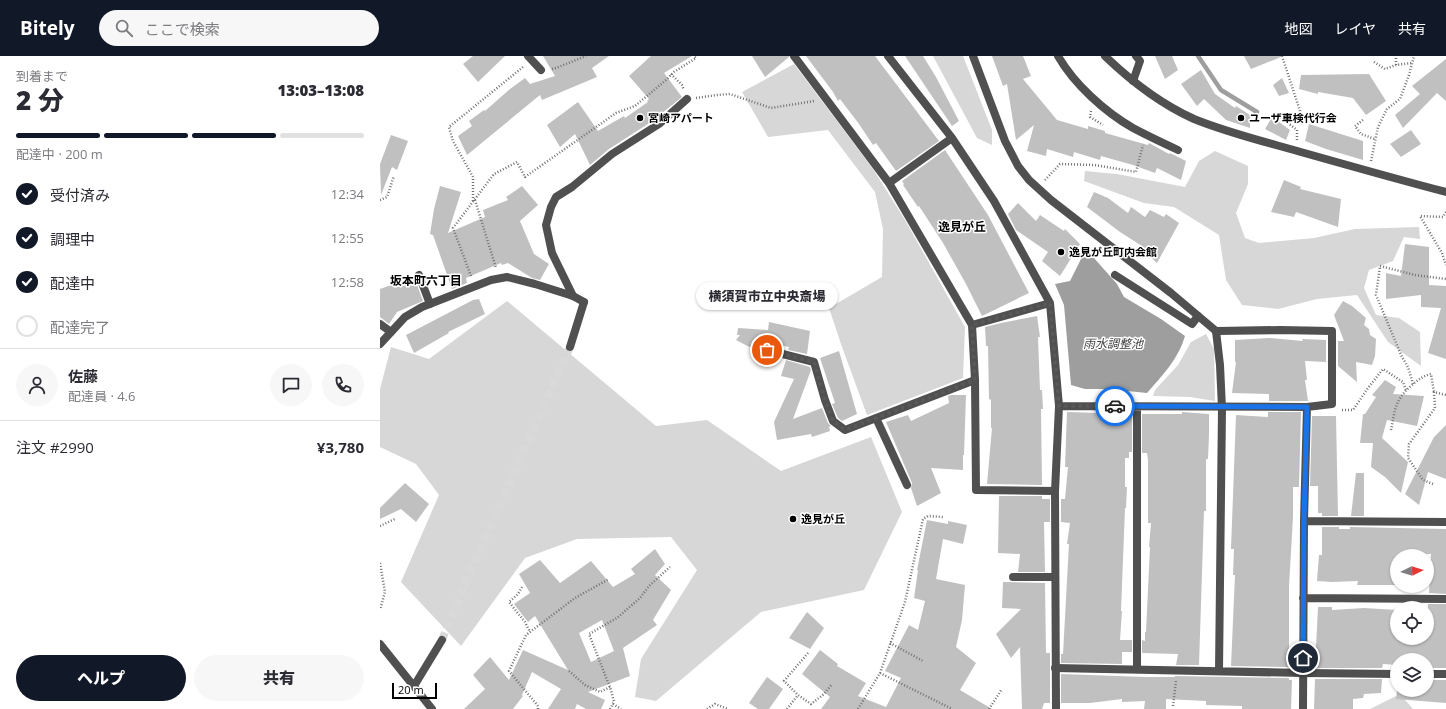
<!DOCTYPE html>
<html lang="ja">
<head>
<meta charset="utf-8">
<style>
  body { margin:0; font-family:"Open Sans","Noto Sans JP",sans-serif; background:#f7f7f7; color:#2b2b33; height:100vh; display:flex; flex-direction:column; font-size:15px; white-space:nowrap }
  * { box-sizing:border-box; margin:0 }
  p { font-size:13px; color:#7c7c81 }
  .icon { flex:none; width:22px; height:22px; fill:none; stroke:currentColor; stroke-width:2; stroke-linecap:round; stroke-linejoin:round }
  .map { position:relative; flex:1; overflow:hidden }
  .details { display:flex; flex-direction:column; background:#fff; width:380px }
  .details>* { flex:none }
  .needle { width:26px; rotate:85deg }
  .fabs { position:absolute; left:1010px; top:493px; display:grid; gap:8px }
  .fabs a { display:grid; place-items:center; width:44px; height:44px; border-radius:50%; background:#fff; box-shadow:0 1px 3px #0004; font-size:20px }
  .scale { position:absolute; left:12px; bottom:10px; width:45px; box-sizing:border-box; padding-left:4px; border:2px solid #000; border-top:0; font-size:11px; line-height:14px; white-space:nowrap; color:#000; -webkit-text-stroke:3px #fff; paint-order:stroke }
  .pin { position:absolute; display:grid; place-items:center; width:34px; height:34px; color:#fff; margin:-17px; border:2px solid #fff; border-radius:50%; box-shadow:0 1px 4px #0007 }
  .courier { position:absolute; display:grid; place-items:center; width:40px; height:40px; margin:-20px; border:3px solid #1a73e8; border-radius:50%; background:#fff; color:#222; box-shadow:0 1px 5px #0007 }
  .bubble { position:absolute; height:28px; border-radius:14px; background:#fff; box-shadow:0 1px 3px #0004; font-size:13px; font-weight:800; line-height:28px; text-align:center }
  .headline em { font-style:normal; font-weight:800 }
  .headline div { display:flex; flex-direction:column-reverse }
  .headline { display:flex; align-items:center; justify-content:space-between; height:68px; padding:0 16px }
  h1 { font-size:26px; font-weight:800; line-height:30px }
  .bar { display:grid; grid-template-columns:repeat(4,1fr); gap:6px 4px; align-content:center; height:48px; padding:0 16px }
  .bar i { height:5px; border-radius:3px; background:#e1e1e2 }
  .bar .active { background:#111827 }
  .bar p { grid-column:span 4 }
  .line { display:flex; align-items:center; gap:10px; padding:0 16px; border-top:1px solid #e1e1e2 }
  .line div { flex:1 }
  .round { display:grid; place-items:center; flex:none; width:42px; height:42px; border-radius:21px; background:#f7f7f7 }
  ol { padding:0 16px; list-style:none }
  li { display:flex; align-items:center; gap:12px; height:44px }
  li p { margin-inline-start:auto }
  li .icon { padding:4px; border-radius:50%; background:#111827; color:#fff; stroke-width:4 }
  li:last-child { color:#7c7c81 }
  li i { width:22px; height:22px; border:2px solid #e1e1e2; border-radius:50% }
  .button { display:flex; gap:8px; margin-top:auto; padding:8px 16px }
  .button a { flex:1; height:46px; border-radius:24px; background:#111827; color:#fff; font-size:16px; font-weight:800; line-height:46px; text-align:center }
  .button a+a { background:#f7f7f7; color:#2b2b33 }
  header { display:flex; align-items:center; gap:24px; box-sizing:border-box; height:56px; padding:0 20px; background:#111827; color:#fff }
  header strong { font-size:19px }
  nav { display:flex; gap:22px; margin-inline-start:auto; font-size:14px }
  .search { width:280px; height:36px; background:#f7f7f7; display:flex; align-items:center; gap:10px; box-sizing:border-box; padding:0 14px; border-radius:22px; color:#7c7c81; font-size:15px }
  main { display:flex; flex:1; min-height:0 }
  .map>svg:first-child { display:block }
  .green { fill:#d7d7d7 }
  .water { fill:#9e9e9e }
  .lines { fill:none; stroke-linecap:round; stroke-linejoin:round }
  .stream { stroke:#9e9e9e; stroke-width:4.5 }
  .building { fill:#c0c0c0; fill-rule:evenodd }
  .tertiary-tunnel { stroke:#d9d9d9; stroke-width:8; stroke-dasharray:8 4; stroke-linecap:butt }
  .path { stroke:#727272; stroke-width:2.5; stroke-dasharray:1 2; stroke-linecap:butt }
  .service { stroke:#505050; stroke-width:8 }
  .minor { stroke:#505050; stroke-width:8 }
  .tertiary { stroke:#505050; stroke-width:8 }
  .done { stroke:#595959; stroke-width:4; stroke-dasharray:0 7.2 }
  .route { stroke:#1a73e8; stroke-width:5 }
  .poi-dot { fill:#000; stroke:#fff; stroke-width:1.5 }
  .labels { text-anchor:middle; stroke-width:3; stroke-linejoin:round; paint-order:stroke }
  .poi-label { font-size:11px; font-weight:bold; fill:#000; stroke:#fff; text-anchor:start }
  .neighbourhood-label { font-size:12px; font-weight:bold; fill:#000; stroke:#fff }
  .water-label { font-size:12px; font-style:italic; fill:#3f3f3f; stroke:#fff }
</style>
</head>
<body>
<header>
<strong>Bitely</strong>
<div class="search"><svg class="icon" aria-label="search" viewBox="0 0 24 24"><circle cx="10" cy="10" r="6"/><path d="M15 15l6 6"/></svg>ここで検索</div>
<nav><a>地図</a><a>レイヤ</a><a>共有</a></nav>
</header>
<main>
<section class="details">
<div class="headline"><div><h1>2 分</h1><p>到着まで</p></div><em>13:03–13:08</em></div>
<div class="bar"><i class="active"></i><i class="active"></i><i class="active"></i><i></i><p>配達中 · 200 m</p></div>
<ol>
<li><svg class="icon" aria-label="check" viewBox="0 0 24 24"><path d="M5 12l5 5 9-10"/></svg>受付済み<p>12:34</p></li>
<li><svg class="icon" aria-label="check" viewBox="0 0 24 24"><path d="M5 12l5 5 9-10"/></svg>調理中<p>12:55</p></li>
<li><svg class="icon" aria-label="check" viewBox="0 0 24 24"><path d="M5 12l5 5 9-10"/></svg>配達中<p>12:58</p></li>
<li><i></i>配達完了</li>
</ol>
<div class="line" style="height:72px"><a class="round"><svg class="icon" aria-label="person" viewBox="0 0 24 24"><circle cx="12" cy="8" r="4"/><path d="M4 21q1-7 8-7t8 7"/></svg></a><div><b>佐藤</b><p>配達員 · 4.6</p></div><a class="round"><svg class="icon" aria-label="chat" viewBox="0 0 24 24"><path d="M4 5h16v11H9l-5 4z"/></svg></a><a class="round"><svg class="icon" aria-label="phone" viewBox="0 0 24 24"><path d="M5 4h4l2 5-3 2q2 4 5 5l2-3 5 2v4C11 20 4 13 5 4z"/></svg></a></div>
<div class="line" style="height:52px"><div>注文 #2990</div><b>¥3,780</b></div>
<div class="button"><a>ヘルプ</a><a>共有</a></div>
</section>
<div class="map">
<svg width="1066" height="653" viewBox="0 0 1066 653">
  <rect width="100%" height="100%" fill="#fff"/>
  <path class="green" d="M553 0H583L612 74V89L597 82Z
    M414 8 493 113 525 164 585 271 583 322 487 359 462 291 449 252 502 221 503 173 495 136 448 74 388 81 362 36Z
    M835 95 868 110V128L856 157 865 182 879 187 934 182 975 173 1039 171 1040 183 1024 181 1013 205 989 214 984 232 996 259 1019 262 1040 276 1041 310 1008 286 977 239 937 243 898 253 862 249 846 224 839 179 794 151 764 147 704 125 705 115 737 118 805 131 819 105Z
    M127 245 276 370 327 364 401 415 491 381 522 456 484 534 381 556 276 645 255 641 261 603 317 514 291 481 197 483 145 502 81 590 21 526 59 439 36 408 0 391V333L11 291 49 303Z
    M826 278 834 293 835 345 810 341 773 340 775 334 798 309 811 286Z
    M1020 638 1033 653H990Z"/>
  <path class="water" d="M704 197 714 202 737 228 744 241 781 263 805 280C799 302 782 320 767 337L728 333H705L691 329 684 249 675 228 690 225Z"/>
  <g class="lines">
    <path class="stream" d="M818 0 841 34 877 56"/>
  </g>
  <path class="building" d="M93 0H125L98 26 83 8Z
    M163 0H229L212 12 217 21 162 44 160 39 87 99 78 80 92 70 89 65 104 54 105 55 130 33 145 22 150 28 175 20Z
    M271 0H312L284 17 302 41 271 66 229 93 210 109 195 78 180 91 167 69 198 46 218 75 244 60 245 62 268 46 267 45 269 43 249 20Z
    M372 0H409V1L385 21Z
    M426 0H495L559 85 516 115 496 87 493 89 479 68 460 43 458 45 453 36Z
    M525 0H543L556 21 579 65 572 70Z
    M612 0H643L651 20 643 23 677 64 708 73V70L725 75V77L768 89 769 87 789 98 790 97 806 105 801 124 777 112 775 117 753 109 721 100 720 104 694 96 693 101 667 93 666 100 647 95 654 69 636 84 627 28 623 30Z
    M775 0H792L798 14 785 23Z
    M864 0H901V1L871 13Z
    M1066 3V45L1057 37 1023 72 1015 59 1040 38 1032 30Z
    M821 14 835 38 855 52 856 50 870 59V72L846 64 824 43 817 50 801 28Z
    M989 18 1006 45 986 59 973 42 938 36V38L919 33 921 19Z
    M902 22 909 37 899 40 893 29Z
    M892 61 910 74 906 84 885 73Z
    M929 68 983 85V104L946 93 925 85Z
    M1031 74 1041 88 1021 101 1010 88Z
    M11 79 28 85 17 114 12 111 1 139 0 108Z
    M565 94 608 159 649 237 602 260 586 228 563 187 539 150 538 151 523 129 524 128 522 125Z
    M904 124 921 131 920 133 961 143 958 171 916 156 914 161 891 156Z
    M60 130 81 136 68 177 105 161 103 154 128 144 126 141 142 130 158 149 140 165 154 198 169 208 160 224 152 222 128 207 122 209 121 207 86 222 87 227 72 233 53 179 50 178 54 153Z
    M714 136 728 142 748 157 751 151 765 161 770 154 784 161 786 158 799 167 777 207 763 194 765 192 740 176 707 151Z
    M638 147 656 165 660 159 684 175 685 173 700 188 680 220 662 205 668 196 636 174 628 158Z
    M1025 188 1049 191V229L1066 230V303L1048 297 1061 252 1041 251V239L1006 243V217L1021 220Z
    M34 221 43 245 17 256 9 268 0 261V233Z
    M99 243 105 258 68 276 69 277 34 297 26 279 93 244Z
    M963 245 972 250 986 262 984 269 989 273 990 279 996 283 995 300 992 309 976 306 977 326 958 310V285H964L954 259Z
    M657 260 660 281H658L660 334H662L663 353H661L662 429 607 428 612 372H611V344L609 343 608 290H606L605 271 621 267Z
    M389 266 430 275 427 298 408 294 409 291 381 285 379 296 356 284 360 279H357L358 272 388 274Z
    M889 282 923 285 922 283 946 284V306L925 305 927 324H925L928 345H889V338L852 337 856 306H855V284Z
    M459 295 477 358 462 365 458 362 452 348 455 347 440 302Z
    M406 304 430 311 431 314 413 363 442 352 448 367 451 370 449 371 450 375 432 381 431 378 397 384 394 366 414 323 401 320Z
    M1005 324 1016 331 1013 338 1044 340 1037 370 1007 364 1002 382 1028 406 1021 437 1005 421 991 411 993 387H980L983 358H985L996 341 992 339Z
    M571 339H586L584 399H583V414L551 412 561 437 537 450 531 432 532 427 506 366 528 359 531 365 569 347 568 340Z
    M687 356 752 358V396H749V402H745V431H747L746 452H745L741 555H742L740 584H752V596H742V608L681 607V598H683L689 488H687L690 467 681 466V443H685L688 411H685Z
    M802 356 829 358V379L828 403H826V455H824L819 609H796L798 598 762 597V584L765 585V576H766L770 491H769L771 467H768V404L767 397H762V358H802Z
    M888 356H921L919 431H913V461L909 530V611L851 610 855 519H853L854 493H851L856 359 888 361Z
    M932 360H956L958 460H942V457H938V430H930Z
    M1066 369V423L1048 416 1039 449 1025 438 1054 381Z
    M976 417H984V460H971Z
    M25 427 49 448 36 466 21 453 0 463V452Z
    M619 440H662V443H670V466H664L665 516H638L640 498 618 497Z
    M547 464 568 468V465L587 469 583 488 563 483 556 523 585 529 582 564 576 591 596 607 580 634 612 653H441L450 641 422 618 440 594 458 608 457 610 486 627 478 640 506 651 521 622 505 615 529 569 538 574 545 545 534 542 538 514H537Z
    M942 471H959V473H970V471L1066 473V538L1049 537 1051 498 1017 499V529H977L978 525 952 526 937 525 939 499H942Z
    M275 493 285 508 275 519 291 534 273 564 277 569 243 592 250 620 208 636 225 644 221 653H206L197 648 195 653H168L181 633 152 616 142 639 143 640 133 653H84L105 633 93 619 110 601 129 624 143 594 188 614 155 560 148 566 134 548 150 537 139 518 160 504 180 527 211 505 233 531 255 518 251 513ZM222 564 234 595 211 606 199 577Z
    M623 526 665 527 666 597H670V647H664L662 653H642L640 591 631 602 616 578 641 553 622 552Z
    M1048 548H1066V612H1047V604H1017V609L1003 608 1002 612H935L938 551H952V554L984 552 1017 554V584L1047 582Z
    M427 556 444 572 430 593 409 582Z
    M681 618 766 621H795V620L909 622V624H912L911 653H862V650L826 649V645L786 643V653H764L765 645 742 646V643L710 647H681Z
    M387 621 403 633 389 653H378L369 647Z
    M935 623H1002L1001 637 984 638 983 642 973 643V653H934Z
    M1047 624H1066V647L1016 643 1017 634H1047Z"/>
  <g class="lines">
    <path class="tertiary-tunnel" d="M62 584 81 537 190 291"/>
    <path class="path" d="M902 0 924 67
      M994 6 1005 13 1016 9 1032 7
      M1016 9V0
      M172 13 176 12 206 0
      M291 18 302 29 304 34
      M316 42 337 39 350 38 391 52 434 45
      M711 55 710 61 723 69
      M983 64 975 70 981 78 995 83
      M917 84V74L896 58 924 68
      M991 105 998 71 1007 53 1020 43 1029 19 1034 0
      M665 124 680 108 715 109 756 116 763 89
      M0 144 7 141 14 120
      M95 144 116 212
      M93 145V121L73 85 69 71 143 11
      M1066 156 1063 161 1040 160 1062 197 1066 209
      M91 220 73 172 114 118 137 106 145 121 236 57 255 50 286 24 294 16 316 2 314 0
      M1033 328 1028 311 1022 301 996 239 1000 210 1035 219 1066 223
      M962 354H973L988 332 1003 313 1023 326 1026 334
      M1011 374C1013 365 1014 354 1018 346 1023 335 1040 320 1051 318L1054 336
      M1053 428 1043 424 1028 402 1029 388 1055 352 1054 336 1066 339
      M0 470 15 463
      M0 507 5 536 0 554
      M142 531 138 538 129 546 145 566 150 576
      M510 587 543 605
      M428 597 404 625 418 639 431 648 444 638 452 628
      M189 615 205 629 220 636 230 631
      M500 617 572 653
      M233 648 241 653
      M793 650 796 625
      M158 653V650L129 615 146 579 195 542 229 523
      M230 653 234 646 231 634 209 578 237 562 260 542 269 530 290 511
      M327 653 335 648 348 653
      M407 653 418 639
      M478 653 500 617 525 546 543 463 548 460 563 461
      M609 653 622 633"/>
    <path class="service" d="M148 0 161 14
      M678 0C694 28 725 56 753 72 768 80 783 87 798 94
      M753 25 760 5 756 0
      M39 219 50 248
      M735 219 812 268 818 260
      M193 240 172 197 166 169 171 151 176 141 192 131 232 98 279 68 307 43
      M0 268 11 276
      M387 294 434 306 445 344 453 365 465 374 595 324
      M496 362 527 429
      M633 521H675"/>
    <path class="minor" d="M414 0 509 127 592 269 595 324 596 434 675 435
      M508 0 572 82 614 145 670 247 679 350 675 435 676 653
      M509 127 572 82
      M592 269 670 247
      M0 288 25 261 42 251 111 224 127 221 155 228 193 240 204 246
      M679 350 927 351 952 348V275L900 274 836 275
      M924 465 1066 466
      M923 542 1066 543
      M757 613V351
      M923 653 924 465 927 351"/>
    <path class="tertiary" d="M593 0 625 85 638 110 649 124 671 144 791 237 836 275 840 309 842 352 839 615
      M725 0C751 25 781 48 814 63 851 78 890 87 928 98 974 111 1020 124 1066 136
      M190 291 204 246
      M0 588 52 653
      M675 612 923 617 1017 618
      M1047 618H1066
      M34 630 62 584"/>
  </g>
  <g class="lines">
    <path class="done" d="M387 294 434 306 445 344 453 365 465 374 595 324 592 269 670 247 679 350H735"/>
    <path class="route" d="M735 350 927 351 924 465 923 602"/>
  </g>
  <g class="poi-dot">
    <circle cx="260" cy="62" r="4"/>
    <circle cx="861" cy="62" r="4"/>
    <circle cx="681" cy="196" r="4"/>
    <circle cx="413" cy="463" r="4"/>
  </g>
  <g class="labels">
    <g class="poi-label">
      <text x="268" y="66">宮崎アパート</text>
      <text x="869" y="66">ユーザ車検代行会</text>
      <text x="689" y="200">逸見が丘町内会館</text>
      <text x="421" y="467">逸見が丘</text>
    </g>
    <g class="neighbourhood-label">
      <text x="582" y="175">逸見が丘</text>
      <text x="46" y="229">坂本町六丁目</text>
    </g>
    <g class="water-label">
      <text x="733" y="292">雨水調整池</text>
    </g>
  </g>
</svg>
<div class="fabs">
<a><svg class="needle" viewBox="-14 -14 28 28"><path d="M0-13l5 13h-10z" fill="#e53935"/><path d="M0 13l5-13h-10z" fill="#7c7c81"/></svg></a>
<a><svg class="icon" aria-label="locate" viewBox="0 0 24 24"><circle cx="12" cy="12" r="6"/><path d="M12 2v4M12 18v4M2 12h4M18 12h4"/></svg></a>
<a><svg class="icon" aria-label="layers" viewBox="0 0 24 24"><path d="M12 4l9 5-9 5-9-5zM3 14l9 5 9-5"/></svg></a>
</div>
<div class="scale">20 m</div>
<div class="pin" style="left:387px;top:294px;background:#ea580c"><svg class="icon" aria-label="bag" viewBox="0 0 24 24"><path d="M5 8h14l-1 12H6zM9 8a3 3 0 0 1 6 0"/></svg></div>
<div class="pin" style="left:923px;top:602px;background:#1f2937"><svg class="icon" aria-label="home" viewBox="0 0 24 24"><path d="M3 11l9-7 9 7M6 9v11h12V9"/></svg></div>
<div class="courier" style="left:735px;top:350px"><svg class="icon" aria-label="car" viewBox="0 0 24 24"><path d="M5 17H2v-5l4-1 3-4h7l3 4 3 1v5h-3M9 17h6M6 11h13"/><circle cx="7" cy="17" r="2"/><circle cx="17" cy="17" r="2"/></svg></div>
<div class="bubble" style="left:316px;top:226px;width:142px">横須賀市立中央斎場</div>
</div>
</main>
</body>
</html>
